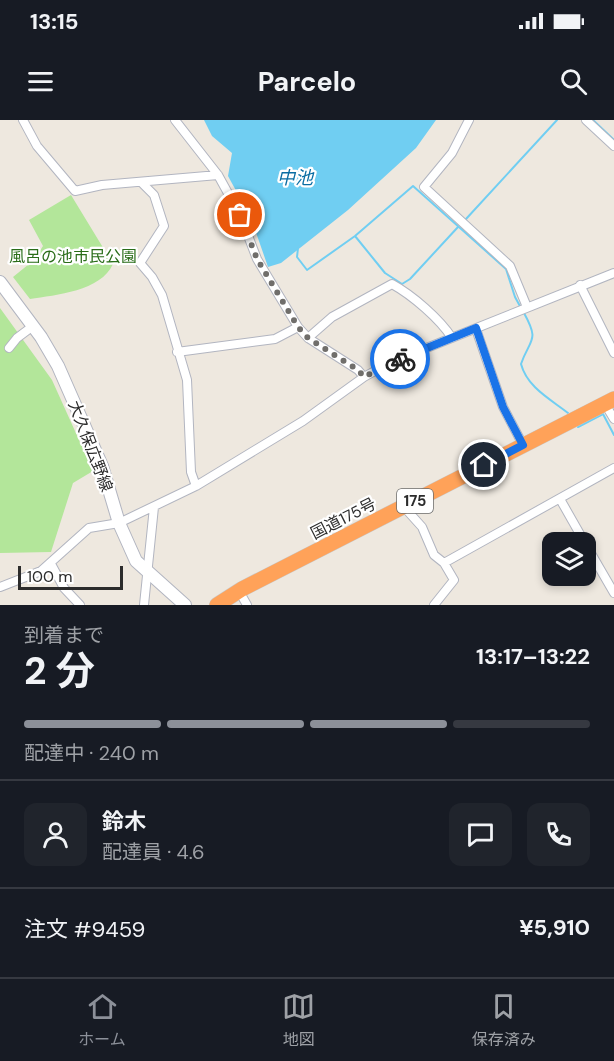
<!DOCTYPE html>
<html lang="ja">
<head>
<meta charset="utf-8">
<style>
  body { margin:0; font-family:"DM Sans","Noto Sans JP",sans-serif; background:#20242c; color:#f1f3f6; height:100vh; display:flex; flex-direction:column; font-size:22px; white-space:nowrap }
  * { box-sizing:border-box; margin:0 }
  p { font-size:20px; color:#9ea1a6 }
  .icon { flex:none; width:33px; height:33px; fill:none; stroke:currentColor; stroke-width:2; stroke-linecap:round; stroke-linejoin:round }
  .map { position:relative; height:485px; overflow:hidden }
  .details { display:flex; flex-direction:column; background:#171b24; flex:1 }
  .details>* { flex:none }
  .fabs { position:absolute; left:542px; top:412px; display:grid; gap:12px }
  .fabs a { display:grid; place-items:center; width:54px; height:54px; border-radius:12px; background:#171b24; box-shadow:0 3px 9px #0003; font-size:30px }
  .scale { position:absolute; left:18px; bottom:15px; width:105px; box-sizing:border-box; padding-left:6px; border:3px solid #2c2c2c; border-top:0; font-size:16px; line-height:21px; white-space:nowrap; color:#2c2c2c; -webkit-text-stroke:4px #fff; paint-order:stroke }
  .pin { position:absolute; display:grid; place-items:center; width:51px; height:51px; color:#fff; margin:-26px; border:3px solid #fff; border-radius:50%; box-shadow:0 2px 6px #0007 }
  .courier { position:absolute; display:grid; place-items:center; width:60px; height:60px; margin:-30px; border:4px solid #1a73e8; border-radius:50%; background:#fff; color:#222; box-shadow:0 2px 8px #0007 }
  .overview em { font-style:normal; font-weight:700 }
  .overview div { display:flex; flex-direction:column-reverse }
  .overview { display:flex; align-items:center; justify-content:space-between; height:102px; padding:0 24px }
  h1 { font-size:39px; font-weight:700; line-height:45px }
  .bar { display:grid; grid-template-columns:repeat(4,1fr); gap:9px 6px; align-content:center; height:72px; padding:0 24px }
  .bar i { height:8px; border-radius:4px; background:#363941 }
  .bar .selected { background:#8c9099 }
  .bar p { grid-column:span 4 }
  .line { display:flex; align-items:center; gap:15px; padding:0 24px; border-top:2px solid #363941 }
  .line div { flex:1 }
  .round { display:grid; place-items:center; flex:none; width:63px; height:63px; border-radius:12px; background:#20242c }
  .status { display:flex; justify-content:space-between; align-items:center; height:42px; padding:0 30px; background:#171b24; direction:ltr }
  .status svg { height:16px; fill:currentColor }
  header { display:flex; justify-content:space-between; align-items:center; height:78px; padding:0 24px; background:#171b24; font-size:27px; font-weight:700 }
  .tab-bar { display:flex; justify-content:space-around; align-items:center; height:84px; border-top:2px solid #363941; background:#171b24; font-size:16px; color:#9ea1a6 }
  .tab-bar a { display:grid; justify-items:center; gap:3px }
  .tab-bar .selected { color:#8c9099 }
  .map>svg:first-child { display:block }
  .green { fill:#b3e69a }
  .water { fill:#70cef2 }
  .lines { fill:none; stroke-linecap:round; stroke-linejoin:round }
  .stream { stroke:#70cef2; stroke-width:2 }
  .street-casing { stroke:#b2b5c0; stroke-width:10 }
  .secondary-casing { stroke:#b2b5c0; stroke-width:14 }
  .highway-casing { stroke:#c8c8c8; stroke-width:16 }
  .street { stroke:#fff; stroke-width:8 }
  .secondary { stroke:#fff; stroke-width:12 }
  .highway { stroke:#ffa259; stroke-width:15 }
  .done { stroke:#706e6b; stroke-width:6; stroke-dasharray:0 10.8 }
  .route { stroke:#1a73e8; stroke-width:8 }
  .labels { text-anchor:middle; stroke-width:4.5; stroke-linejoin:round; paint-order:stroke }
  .shield { fill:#fff; stroke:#6b6b6b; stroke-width:1.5 }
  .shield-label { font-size:15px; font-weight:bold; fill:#2c2c2c }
  .park-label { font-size:16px; fill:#2a6d19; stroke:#fff }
  .street-label { font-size:16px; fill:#2c2c2c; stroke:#fff }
  .water-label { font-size:18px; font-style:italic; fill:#0a6da3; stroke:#fff }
</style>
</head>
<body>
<div class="status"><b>13:15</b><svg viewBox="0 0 49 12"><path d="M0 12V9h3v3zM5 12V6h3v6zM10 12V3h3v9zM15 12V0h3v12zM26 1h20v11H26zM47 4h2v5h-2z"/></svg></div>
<header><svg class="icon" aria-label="menu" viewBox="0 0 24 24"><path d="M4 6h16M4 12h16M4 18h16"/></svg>Parcelo<svg class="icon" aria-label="search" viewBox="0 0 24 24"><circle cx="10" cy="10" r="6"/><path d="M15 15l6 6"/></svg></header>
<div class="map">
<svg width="614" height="485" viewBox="0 0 614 485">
  <rect width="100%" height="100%" fill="#eee8df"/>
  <path class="green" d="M71 75 113 144C101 171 56 175 30 179L13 157 34 140 43 126 29 100Z
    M0 188 52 260 93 351 73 363 51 432 0 433Z"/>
  <path class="water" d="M204 0H436L416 28 348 90 281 143 268 147 251 98 228 56 232 33 212 16Z"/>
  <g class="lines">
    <path class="stream" d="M593 0 614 20
      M466 99 557 0
      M355 116 385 153 402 164 410 159 458 107
      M298 128 297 137 307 150 355 116 413 66 506 149 515 177 521 188
      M524 193C540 222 530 218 521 244 527 267 550 279 568 293
      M578 307 603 294 614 315"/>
    <defs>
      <path id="street" d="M23 0 37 26 75 71 102 65 218 55
        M175 0 218 55 240 95 257 139 298 207 308 218 358 250 364 257
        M469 0 452 33 424 67 510 146 527 187
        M586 0 614 26
        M142 63 154 75 164 106 140 143 152 157 162 175 187 260 191 352 196 366
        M580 165 614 233
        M476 209 503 287 523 325
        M308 218 332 197 392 164C412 175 440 199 452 218
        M9 228 17 218 33 206
        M177 232 275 219 298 207
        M605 284 614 299
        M560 379 585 423
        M404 387 422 407 434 435 444 443 454 460 434 485
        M585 423 614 473
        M444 443 614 348
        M51 444 64 468 80 485
        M0 467 41 451 89 408 119 403 196 366 303 301 364 257 389 243 614 153
        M239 471 247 485
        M144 485 154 387"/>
      <path id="secondary" d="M0 162 41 217 58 246 102 346 119 403 136 441 185 485"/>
      <path id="highway" d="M217 485 242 469 614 279"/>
    </defs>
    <use href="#street" class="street-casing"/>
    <use href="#secondary" class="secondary-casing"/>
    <use href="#highway" class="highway-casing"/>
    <use href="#street" class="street"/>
    <use href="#secondary" class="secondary"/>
    <use href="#highway" class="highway"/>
  </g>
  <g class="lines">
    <path class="done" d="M240 95 257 139 298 207 308 218 358 250 364 257 400 239"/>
    <path class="route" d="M400 239 476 208 503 287 523 325 484 345"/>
  </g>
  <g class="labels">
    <rect class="shield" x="397" y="369" width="36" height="24" rx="4.5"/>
    <g class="shield-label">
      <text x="415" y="386">175</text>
    </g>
    <g class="park-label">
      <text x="73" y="142">風呂の池市民公園</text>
    </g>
    <g class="street-label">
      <text transform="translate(91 326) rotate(69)" y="6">大久保広野線</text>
      <text transform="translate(343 398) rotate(-27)" y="6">国道175号</text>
    </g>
    <g class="water-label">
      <text x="295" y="64">中池</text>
    </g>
  </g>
</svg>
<div class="fabs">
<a><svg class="icon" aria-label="layers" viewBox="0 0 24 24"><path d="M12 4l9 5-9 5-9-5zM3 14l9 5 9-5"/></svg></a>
</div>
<div class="scale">100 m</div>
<div class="pin" style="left:240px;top:95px;background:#ea580c"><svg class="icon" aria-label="bag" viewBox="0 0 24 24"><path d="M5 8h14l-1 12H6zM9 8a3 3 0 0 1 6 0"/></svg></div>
<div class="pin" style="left:484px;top:345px;background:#1f2937"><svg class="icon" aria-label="home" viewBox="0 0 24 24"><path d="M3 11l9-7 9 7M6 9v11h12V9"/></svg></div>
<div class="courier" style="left:400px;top:239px"><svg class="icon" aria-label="bike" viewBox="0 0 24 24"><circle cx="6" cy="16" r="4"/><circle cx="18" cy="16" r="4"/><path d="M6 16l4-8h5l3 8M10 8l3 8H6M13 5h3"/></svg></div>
</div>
<section class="details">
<div class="overview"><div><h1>2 分</h1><p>到着まで</p></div><em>13:17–13:22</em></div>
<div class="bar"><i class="selected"></i><i class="selected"></i><i class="selected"></i><i></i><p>配達中 · 240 m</p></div>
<div class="line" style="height:108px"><a class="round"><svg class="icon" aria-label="person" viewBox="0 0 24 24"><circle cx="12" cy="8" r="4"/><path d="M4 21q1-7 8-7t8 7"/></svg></a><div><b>鈴木</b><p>配達員 · 4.6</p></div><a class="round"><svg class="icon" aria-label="chat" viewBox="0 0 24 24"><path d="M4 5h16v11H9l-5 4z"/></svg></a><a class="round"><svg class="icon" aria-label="phone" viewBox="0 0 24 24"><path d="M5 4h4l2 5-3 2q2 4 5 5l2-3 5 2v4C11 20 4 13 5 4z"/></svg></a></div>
<div class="line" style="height:78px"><div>注文 #9459</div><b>¥5,910</b></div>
</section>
<nav class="tab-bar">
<a class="selected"><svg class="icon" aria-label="home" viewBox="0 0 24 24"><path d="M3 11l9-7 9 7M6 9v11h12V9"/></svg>ホーム</a>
<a><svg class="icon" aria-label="map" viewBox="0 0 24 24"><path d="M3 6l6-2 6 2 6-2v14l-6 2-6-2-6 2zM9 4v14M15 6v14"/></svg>地図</a>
<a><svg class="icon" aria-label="saved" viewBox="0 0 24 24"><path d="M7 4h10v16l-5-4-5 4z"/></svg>保存済み</a>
</nav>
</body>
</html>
